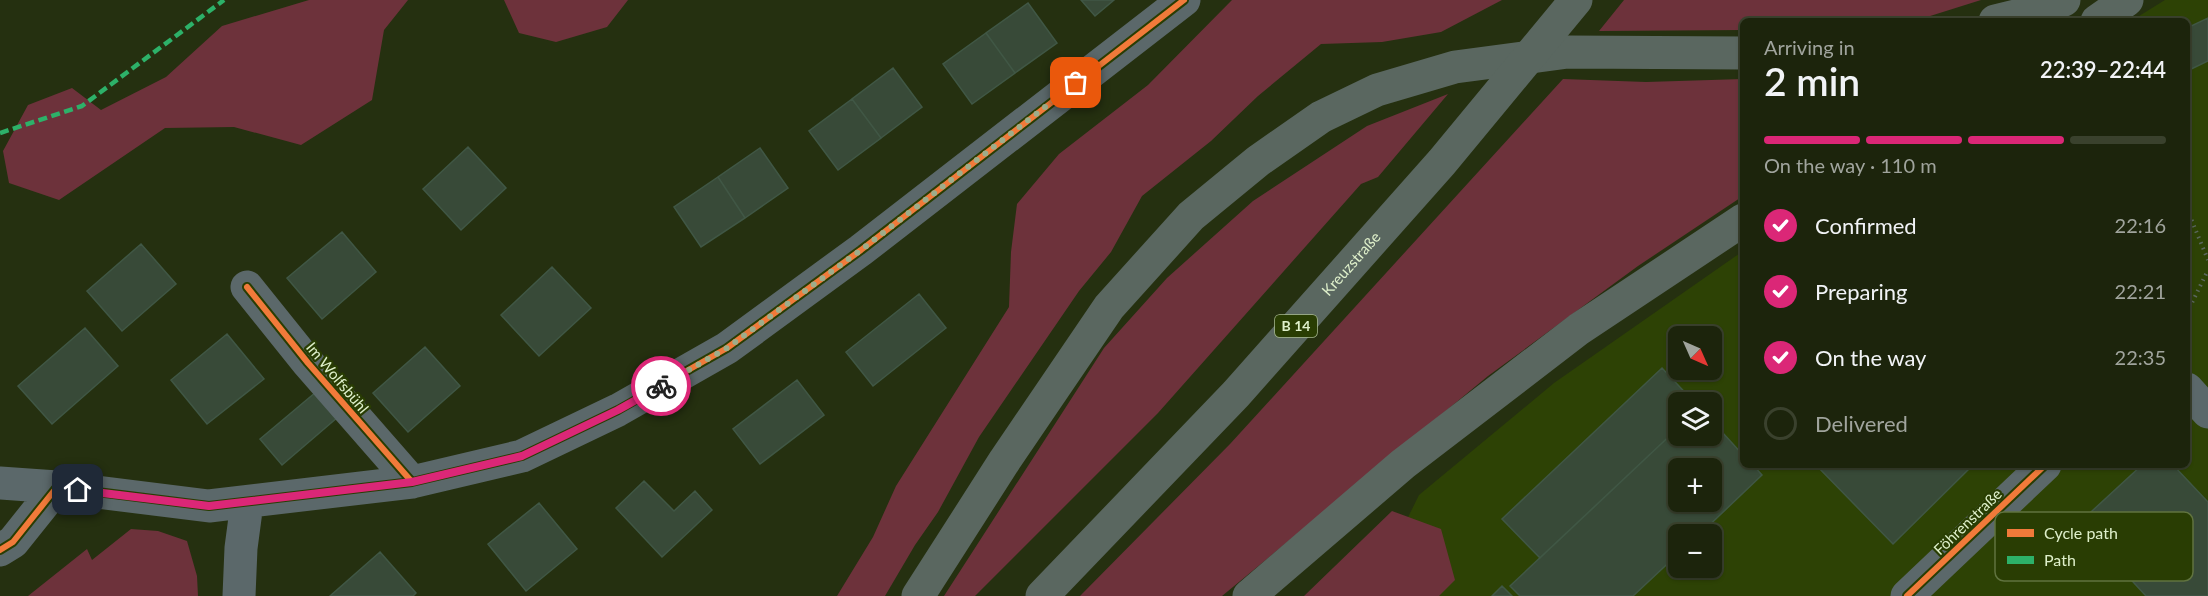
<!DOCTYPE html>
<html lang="en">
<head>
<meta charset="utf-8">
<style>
  body { margin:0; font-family:Lato,sans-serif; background:#252c15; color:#f1f3f6; height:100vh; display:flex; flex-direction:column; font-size:22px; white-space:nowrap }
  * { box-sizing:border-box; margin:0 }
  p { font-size:20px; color:#a0a49d }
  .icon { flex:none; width:33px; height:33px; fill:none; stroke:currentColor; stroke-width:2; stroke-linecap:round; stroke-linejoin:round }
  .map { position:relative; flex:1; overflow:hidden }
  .sheet { position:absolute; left:1740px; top:18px; width:450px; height:450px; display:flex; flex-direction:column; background:#1c240c; border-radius:9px; box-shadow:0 2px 4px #0004,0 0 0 2px #3a412d }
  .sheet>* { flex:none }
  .needle { width:39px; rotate:135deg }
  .buttons { position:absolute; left:1668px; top:326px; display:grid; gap:12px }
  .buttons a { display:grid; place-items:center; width:54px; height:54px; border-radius:9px; background:#1c240c; box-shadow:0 2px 4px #0004,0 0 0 2px #3a412d; font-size:30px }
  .pin { position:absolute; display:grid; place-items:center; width:51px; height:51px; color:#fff; margin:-26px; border-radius:12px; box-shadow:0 3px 9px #0006 }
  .courier { position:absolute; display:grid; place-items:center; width:60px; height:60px; margin:-30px; border:4px solid #db2777; border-radius:50%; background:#fff; color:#222; box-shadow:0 2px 8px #0007 }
  .headline em { font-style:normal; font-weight:600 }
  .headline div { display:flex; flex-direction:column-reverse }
  .headline { display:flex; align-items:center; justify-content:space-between; height:102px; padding:0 24px }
  h1 { font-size:39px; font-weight:600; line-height:45px }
  .bar { display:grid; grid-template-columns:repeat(4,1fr); gap:9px 6px; align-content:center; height:72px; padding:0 24px }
  .bar i { height:8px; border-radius:4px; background:#3a412d }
  .bar .current { background:#db2777 }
  .bar p { grid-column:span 4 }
  ol { padding:0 24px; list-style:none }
  li { display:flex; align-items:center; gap:18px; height:66px }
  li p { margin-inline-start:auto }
  li .icon { padding:6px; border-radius:50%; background:#db2777; color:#fff; stroke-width:4 }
  li:last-child { color:#a0a49d }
  li i { width:33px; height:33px; border:3px solid #3a412d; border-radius:50% }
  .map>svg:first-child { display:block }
  .built { fill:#2d4205; fill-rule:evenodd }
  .green { fill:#6d323b }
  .building { fill:#384a38; stroke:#405745; stroke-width:1.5; fill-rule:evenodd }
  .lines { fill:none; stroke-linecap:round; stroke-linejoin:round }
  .path { stroke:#5a665d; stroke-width:4; stroke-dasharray:1.5 4.5; stroke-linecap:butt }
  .minor { stroke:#5b686a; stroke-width:33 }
  .major { stroke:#5a6760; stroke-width:33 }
  .quiet { stroke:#2db169; stroke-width:4.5; stroke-dasharray:9 4.5; stroke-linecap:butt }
  .cycleway-casing { stroke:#293d03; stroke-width:10 }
  .cycleway { stroke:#f17a3a; stroke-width:6 }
  .done { stroke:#9ead8a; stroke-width:6; stroke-dasharray:0 10.8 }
  .route { stroke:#db2777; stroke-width:8 }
  .labels { text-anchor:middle; stroke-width:4.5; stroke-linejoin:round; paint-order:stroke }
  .shield { fill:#293d03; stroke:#a8ba8f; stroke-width:1.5 }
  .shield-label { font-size:14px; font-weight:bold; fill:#dff0cb }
  .street-label { font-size:15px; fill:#dff0cb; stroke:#293d03 }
  .key { fill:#293d03; stroke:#60733f; stroke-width:1.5 }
  .key-label { font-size:16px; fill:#dff0cb }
</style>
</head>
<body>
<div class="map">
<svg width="2208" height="596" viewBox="0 0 2208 596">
  <rect width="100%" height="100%" fill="#253010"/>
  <path class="built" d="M2165 0H2208V596H1369L1419 495 1554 383 1743 251V465H2187V21H2131ZM1678 336H1712V369H1678ZM1678 402H1712V435H1678ZM1678 468H1712V501H1678ZM1678 534H1712V567H1678Z"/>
  <path class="green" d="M309 0H408L384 30 372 100 301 145 234 127 165 128 59 200 9 183 3 151 28 105 72 88 101 110 166 77 222 26Z
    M504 0H628L607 27 556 42 519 33Z
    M1232 0H1502L1441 32 1382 42 1321 44 1258 96 1211 141 1142 196 1111 252 1079 291 979 437 938 512 915 545 885 596H837L873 537 896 486 1009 307 1011 252 1017 204 1059 154 1148 85Z
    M1624 0H1981L1927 17 1884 21H1743V30L1599 31Z
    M1563 79 1646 82 1743 79V196L1638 266 1488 376 1222 596H1080L1230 444Z
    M1448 94 1378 177 1361 184 1158 413 975 596H944L1104 348 1167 278 1253 201 1367 126Z
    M1392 511 1441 529 1455 580 1439 596H1304Z
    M131 529 158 531 187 541 197 576 198 596H28L87 549 92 560Z"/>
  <path class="building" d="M1081 0H1114L1095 16Z
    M1028 3 1057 43 1015 73 986 33Z
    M2208 18V61L2187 71V28Z
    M986 33 1015 73 972 104 943 64Z
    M893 68 922 107 881 138 852 99Z
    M852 99 881 138 838 170 809 131Z
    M468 147 506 188 461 230 423 189Z
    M760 148 788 188 745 218 718 177Z
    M718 177 745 218 701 247 674 207Z
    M342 232 376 272 322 319 287 278Z
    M141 244 176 284 122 331 87 291Z
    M552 267 591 308 539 356 501 315Z
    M919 294 946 328 873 386 846 352Z
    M85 328 118 366 52 424 18 386Z
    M227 334 264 379 207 424 171 380Z
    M425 347 460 386 408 432 373 393Z
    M1662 368 1694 402H1678V428L1540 558 1502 519Z
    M797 380 824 415 760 464 733 429Z
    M316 392 338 417 282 465 260 439Z
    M1712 421 1743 455V465H1753L1762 475 1700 534H1678V554L1633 596H1520L1510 586 1678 428V435H1712ZM1678 468H1712V501H1678Z
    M1816 465H1973L1893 544Z
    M2142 465H2173L2208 502V596H2146L2079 523Z
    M644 481 674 511 695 491 712 510 662 557 616 508Z
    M539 503 577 549 526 591 488 544Z
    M380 552 416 593 413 596H330Z
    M1502 586 1512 596H1492Z"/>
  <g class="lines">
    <path class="path" d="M2187 209 2208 260
      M2187 313 2208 270"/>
    <path class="minor" d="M247 287 308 363 412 482
      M2187 389 2208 412
      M0 483 57 487 209 506 412 482 522 456 618 410 727 348 861 250 1184 0
      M0 550 13 542 57 487
      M239 596 241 548 247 503
      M1907 596 2045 465"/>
    <g class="major">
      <path d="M1995 21 2032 12 2064 0"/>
      <path d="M2097 21 2127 0"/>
      <path d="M918 596 1005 460 1109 307 1191 216 1258 161 1321 117 1377 90 1455 67 1568 52 1743 53"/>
      <path id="s1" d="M1042 596 1236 394 1442 162 1576 0"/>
      <path d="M1249 596 1403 464 1579 329 1743 220"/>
    </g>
    <path class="quiet" d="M0 133 82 106 224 0"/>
    <defs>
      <path id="cycleway" d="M247 287 308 363 412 482
        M0 550 13 542 57 487 209 506 412 482 522 456 618 410 727 348 861 250 1184 0
        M1907 596 2045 465"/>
    </defs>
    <use href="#cycleway" class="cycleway-casing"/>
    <use href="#cycleway" class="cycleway"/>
  </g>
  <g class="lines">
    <path class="done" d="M661 386 727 348 861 250 1076 83"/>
    <path class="route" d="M78 490 209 506 412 482 522 456 618 410 661 386"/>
  </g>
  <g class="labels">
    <rect class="shield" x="1275" y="315" width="42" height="22" rx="4.5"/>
    <g class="shield-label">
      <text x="1296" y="331">B 14</text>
    </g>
    <g class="street-label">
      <text dy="5" stroke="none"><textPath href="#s1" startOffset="454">Kreuzstraße</textPath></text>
      <text transform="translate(337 378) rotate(50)" y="5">Im Wolfsbühl</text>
      <text transform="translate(1968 522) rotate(-44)" y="5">Föhrenstraße</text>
    </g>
  </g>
  <rect x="1995" y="512" width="198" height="69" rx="9" class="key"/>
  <rect x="2007" y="529" width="27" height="8" fill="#f17a3a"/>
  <rect x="2007" y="556" width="27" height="8" fill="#2db169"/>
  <g class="key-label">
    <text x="2044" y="539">Cycle path</text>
    <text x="2044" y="566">Path</text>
  </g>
</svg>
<div class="buttons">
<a><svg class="needle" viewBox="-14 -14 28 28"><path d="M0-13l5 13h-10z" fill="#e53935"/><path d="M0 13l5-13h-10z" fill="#a0a49d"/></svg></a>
<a><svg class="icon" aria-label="layers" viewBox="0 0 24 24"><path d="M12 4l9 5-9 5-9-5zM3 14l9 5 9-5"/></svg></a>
<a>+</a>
<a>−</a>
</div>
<div class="pin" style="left:1076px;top:83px;background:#ea580c"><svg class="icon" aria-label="bag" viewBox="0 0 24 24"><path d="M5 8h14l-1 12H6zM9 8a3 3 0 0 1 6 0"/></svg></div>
<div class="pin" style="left:78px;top:490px;background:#1f2937"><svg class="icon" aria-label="home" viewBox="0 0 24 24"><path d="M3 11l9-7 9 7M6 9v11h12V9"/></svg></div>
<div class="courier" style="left:661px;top:386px"><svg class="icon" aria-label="bike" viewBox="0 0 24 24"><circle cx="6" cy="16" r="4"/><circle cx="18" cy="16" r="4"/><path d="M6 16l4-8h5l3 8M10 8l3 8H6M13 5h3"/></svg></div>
<section class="sheet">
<div class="headline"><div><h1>2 min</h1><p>Arriving in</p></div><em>22:39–22:44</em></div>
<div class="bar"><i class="current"></i><i class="current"></i><i class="current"></i><i></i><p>On the way · 110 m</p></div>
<ol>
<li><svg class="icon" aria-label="check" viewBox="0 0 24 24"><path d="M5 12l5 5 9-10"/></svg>Confirmed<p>22:16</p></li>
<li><svg class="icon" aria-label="check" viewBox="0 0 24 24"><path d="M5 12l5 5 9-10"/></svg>Preparing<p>22:21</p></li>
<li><svg class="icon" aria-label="check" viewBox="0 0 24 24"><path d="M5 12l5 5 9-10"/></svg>On the way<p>22:35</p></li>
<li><i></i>Delivered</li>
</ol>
</section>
</div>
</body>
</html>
